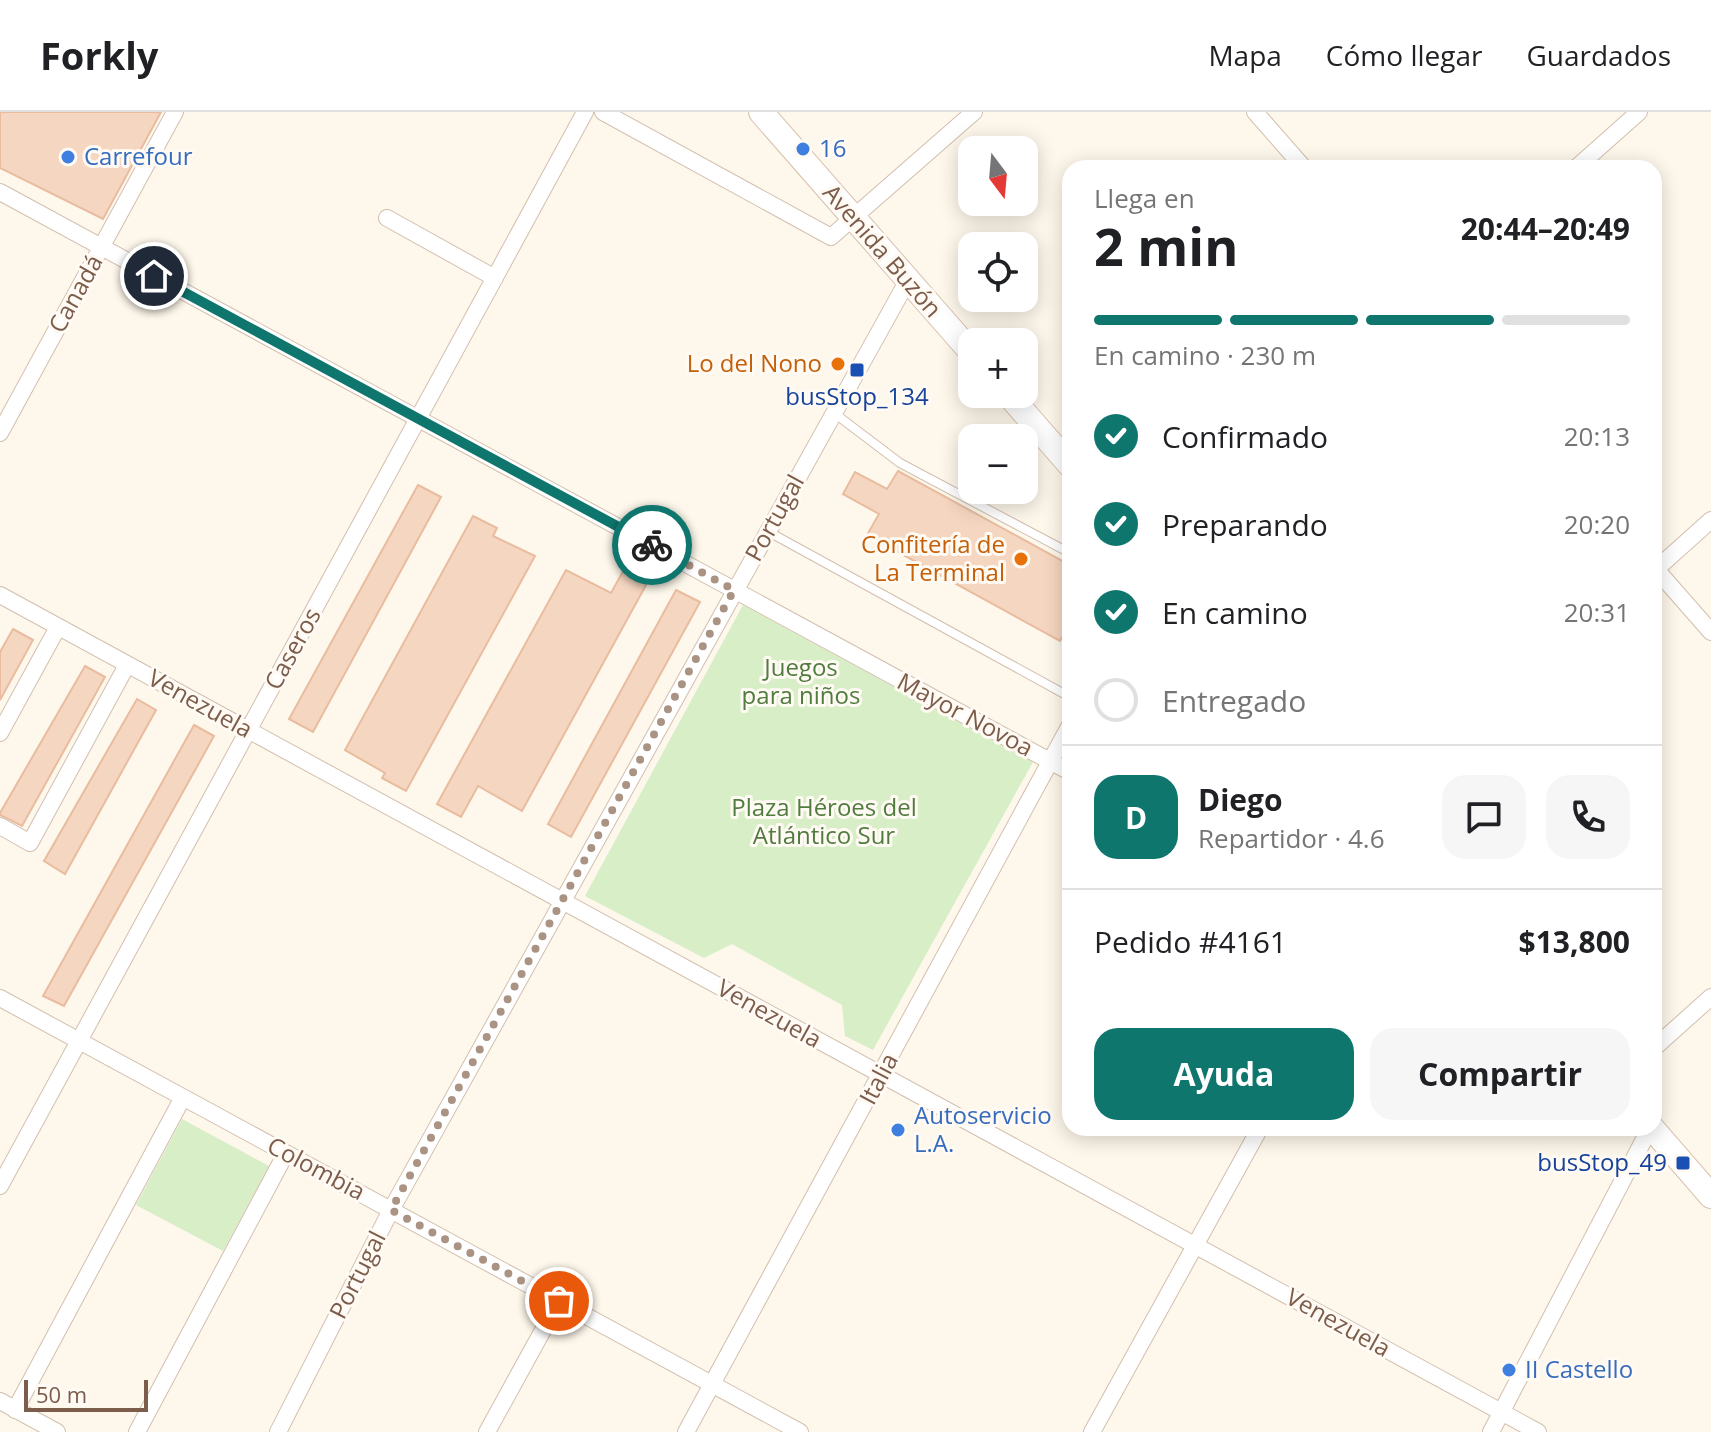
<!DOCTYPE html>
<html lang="es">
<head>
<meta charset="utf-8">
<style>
  body { margin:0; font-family:"Open Sans",sans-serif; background:#f6f6f6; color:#202124; height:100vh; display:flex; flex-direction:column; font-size:30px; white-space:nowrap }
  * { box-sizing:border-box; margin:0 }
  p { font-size:26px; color:#757577 }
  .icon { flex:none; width:44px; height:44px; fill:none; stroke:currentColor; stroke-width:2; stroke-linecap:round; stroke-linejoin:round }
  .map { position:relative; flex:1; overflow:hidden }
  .drawer { position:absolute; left:1062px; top:48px; width:600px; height:976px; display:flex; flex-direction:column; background:#fff; border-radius:24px; box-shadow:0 4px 20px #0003 }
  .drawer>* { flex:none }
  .needle { width:52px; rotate:164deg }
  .tools { position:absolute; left:958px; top:24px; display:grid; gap:16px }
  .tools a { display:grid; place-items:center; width:80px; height:80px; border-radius:16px; background:#fff; box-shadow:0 4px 20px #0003; font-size:40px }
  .scale { position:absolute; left:24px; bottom:20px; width:124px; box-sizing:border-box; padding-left:8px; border:4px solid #7c5d4b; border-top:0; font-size:22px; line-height:28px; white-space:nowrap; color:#7c5d4b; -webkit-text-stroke:6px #fffaf3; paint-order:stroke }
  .pin { position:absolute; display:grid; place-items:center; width:68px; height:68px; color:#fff; margin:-34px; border:4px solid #fff; border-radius:50%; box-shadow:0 2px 8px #0007 }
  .courier { position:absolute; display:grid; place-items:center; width:80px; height:80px; margin:-40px; border:6px solid #0f766e; border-radius:50%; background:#fff; color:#222; box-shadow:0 2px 10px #0007 }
  .headline em { font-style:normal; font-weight:700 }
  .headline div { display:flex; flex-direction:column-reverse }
  .headline { display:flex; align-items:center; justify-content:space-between; height:136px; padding:0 32px }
  h1 { font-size:52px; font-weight:700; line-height:60px }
  .bar { display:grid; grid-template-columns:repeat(4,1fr); gap:12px 8px; align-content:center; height:96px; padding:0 32px }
  .bar i { height:10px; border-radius:6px; background:#e0e0e0 }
  .bar .on { background:#0f766e }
  .bar p { grid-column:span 4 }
  .line { display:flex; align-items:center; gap:20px; padding:0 32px; border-top:2px solid #e0e0e0 }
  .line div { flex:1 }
  .round { display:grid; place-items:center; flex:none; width:84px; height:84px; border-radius:24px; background:#f6f6f6 }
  ol { padding:0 32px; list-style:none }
  li { display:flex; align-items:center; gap:24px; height:88px }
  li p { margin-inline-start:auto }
  li .icon { padding:8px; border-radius:50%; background:#0f766e; color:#fff; stroke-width:4 }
  li:last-child { color:#757577 }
  li i { width:44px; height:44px; border:4px solid #e0e0e0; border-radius:50% }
  .action { display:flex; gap:16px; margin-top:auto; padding:16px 32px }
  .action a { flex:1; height:92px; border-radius:24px; background:#0f766e; color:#fff; font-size:32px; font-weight:700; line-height:92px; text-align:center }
  .action a+a { background:#f6f6f6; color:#202124 }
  header { display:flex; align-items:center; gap:48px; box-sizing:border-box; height:112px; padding:0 40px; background:#fff; border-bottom:2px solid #e0e0e0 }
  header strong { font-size:38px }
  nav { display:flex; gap:44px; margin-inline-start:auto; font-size:28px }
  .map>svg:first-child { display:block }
  .green { fill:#d7eec7 }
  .building { fill:#f5d6c0; stroke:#e9bc9f; stroke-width:2 }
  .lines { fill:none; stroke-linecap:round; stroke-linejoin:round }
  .service-casing { stroke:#d2bfae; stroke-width:10 }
  .minor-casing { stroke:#d2bfae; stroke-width:18 }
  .secondary-casing { stroke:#d8c1ae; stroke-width:26 }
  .service { stroke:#fff; stroke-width:8 }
  .minor { stroke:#fff; stroke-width:16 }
  .secondary { stroke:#fff; stroke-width:24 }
  .done { stroke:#aa9383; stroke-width:8; stroke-dasharray:0 14.4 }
  .route { stroke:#0f766e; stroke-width:10 }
  .shop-dot { fill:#3f7fe0; stroke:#fffaf3; stroke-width:3 }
  .food-dot { fill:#e8710a; stroke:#fffaf3; stroke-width:3 }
  .transit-dot { fill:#1a4fb4; stroke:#fffaf3; stroke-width:3 }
  .labels { text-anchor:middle; stroke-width:6; stroke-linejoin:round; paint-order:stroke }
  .shop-label { font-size:24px; fill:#366cbe; stroke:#fffaf3; text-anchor:start }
  .street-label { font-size:24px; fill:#7c5d4b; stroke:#fffaf3 }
  .food-label { font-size:24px; fill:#c56008; stroke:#fffaf3; text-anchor:end }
  .transit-label { font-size:24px; fill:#164399; stroke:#fffaf3 }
  .park-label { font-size:24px; fill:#517c3f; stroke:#fffaf3 }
</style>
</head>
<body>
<header>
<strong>Forkly</strong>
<nav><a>Mapa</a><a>Cómo llegar</a><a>Guardados</a></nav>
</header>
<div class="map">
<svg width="1711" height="1320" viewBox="0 0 1711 1320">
  <rect width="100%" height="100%" fill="#fef7eb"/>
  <path class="green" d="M743 493 1033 650 873 938 845 924 842 893 732 832 704 846 585 784Z
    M182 1007 269 1054 223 1139 136 1093Z"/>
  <path class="building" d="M0 0H161L103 107 0 56Z
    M898 359 1070 453V511L1060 529 867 423 879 402 843 382 855 360 887 377Z
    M418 373 441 385 313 620 289 607Z
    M473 404 497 416 493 424 535 444 406 679 382 666 385 661 345 638Z
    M627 452 651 464 522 699 478 674 461 705 437 692 566 458 611 481Z
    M676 478 700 490 571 725 548 712Z
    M13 517 33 528 0 588V540Z
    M85 554 105 565 22 714 0 703V701Z
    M137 587 156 598 65 762 44 749Z
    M194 613 214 624 64 894 43 884Z"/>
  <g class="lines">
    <defs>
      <path id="service" d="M834 301 900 351 1070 441
        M767 419 1070 585"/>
      <path id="minor" d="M603 0 831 125 974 0
        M1255 0 1304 56
        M1576 56 1639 0
        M0 80 1070 660
        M387 106 495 166
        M0 321 175 0
        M1654 455 1711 520
        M1654 459 1711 408
        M0 483 1538 1320
        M0 621 58 515
        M0 714 30 731 127 553
        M0 886 800 1320
        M1654 936 1711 885
        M0 1074 585 0
        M0 1289 57 1320
        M15 1298 182 987
        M137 1320 286 1041
        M278 1320 391 1098 908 168
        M487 1320 559 1189
        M686 1320 1070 613
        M1092 1320 1260 1016
        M1491 1320 1650 1016"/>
      <path id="secondary" d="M761 0 972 241
        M1008 282 1070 353
        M1652 1016 1711 1084"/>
    </defs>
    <use href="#service" class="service-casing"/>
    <use href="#minor" class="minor-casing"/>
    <use href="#secondary" class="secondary-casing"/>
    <use href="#service" class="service"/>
    <use href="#minor" class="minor"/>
    <use href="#secondary" class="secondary"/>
  </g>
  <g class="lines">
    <path class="done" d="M559 1189 391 1098 734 478 652 433"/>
    <path class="route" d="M154 164 652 433"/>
  </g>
  <g class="shop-dot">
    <circle cx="803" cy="37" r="8"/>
    <circle cx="68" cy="45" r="8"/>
    <circle cx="898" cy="1018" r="8"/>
    <circle cx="1509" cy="1258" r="8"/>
  </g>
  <g class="food-dot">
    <circle cx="838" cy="252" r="8"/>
    <circle cx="1021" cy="447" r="8"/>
  </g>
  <g class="transit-dot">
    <rect x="849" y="250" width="16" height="16" rx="4"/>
    <rect x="1675" y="1043" width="16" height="16" rx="4"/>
  </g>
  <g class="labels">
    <g class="shop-label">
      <text x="819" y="45">16</text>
      <text x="84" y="53">Carrefour</text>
      <text x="914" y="1012">Autoservicio<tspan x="914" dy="28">L.A.</tspan></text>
      <text x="1525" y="1266">II Castello</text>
    </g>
    <g class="street-label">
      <text transform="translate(882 139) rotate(49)" y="8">Avenida Buzón</text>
      <text transform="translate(76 182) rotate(-61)" y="8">Canadá</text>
      <text transform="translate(775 406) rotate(-61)" y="8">Portugal</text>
      <text transform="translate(293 537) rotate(-61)" y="8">Caseros</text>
      <text transform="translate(200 592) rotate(29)" y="8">Venezuela</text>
      <text transform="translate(965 603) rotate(28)" y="8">Mayor Novoa</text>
      <text transform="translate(769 902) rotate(29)" y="8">Venezuela</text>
      <text transform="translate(879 967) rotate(-62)" y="8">Italia</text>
      <text transform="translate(316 1057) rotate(28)" y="8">Colombia</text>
      <text transform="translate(358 1163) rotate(-63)" y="8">Portugal</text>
      <text transform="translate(1338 1211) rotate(29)" y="8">Venezuela</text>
    </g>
    <g class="food-label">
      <text x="822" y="260">Lo del Nono</text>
      <text x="1005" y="441">Confitería de<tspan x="1005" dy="28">La Terminal</tspan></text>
    </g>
    <g class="transit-label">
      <text x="857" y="293">busStop_134</text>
      <text x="1667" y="1059" text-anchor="end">busStop_49</text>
    </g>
    <g class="park-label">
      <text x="801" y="564">Juegos<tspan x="801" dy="28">para niños</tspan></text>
      <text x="824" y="704">Plaza Héroes del<tspan x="824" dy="28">Atlántico Sur</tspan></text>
    </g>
  </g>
</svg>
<div class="tools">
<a><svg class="needle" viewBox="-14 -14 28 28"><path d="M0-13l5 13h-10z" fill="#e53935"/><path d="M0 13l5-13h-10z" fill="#757577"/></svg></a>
<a><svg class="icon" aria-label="locate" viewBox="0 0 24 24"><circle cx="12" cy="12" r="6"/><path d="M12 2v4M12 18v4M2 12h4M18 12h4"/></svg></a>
<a>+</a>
<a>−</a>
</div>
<div class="scale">50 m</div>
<div class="pin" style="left:559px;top:1189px;background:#ea580c"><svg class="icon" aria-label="bag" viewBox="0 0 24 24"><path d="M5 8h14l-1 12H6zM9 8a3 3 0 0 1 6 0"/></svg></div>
<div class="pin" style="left:154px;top:164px;background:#1f2937"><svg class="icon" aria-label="home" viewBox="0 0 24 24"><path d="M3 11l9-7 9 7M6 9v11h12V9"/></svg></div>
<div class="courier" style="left:652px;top:433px"><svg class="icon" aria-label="bike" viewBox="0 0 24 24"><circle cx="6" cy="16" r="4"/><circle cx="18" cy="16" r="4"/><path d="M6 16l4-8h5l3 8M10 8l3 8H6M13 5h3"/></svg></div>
<section class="drawer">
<div class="headline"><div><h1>2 min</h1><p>Llega en</p></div><em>20:44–20:49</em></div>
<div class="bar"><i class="on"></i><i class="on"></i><i class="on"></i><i></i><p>En camino · 230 m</p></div>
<ol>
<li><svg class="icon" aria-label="check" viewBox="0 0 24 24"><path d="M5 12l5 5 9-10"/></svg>Confirmado<p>20:13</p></li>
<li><svg class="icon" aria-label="check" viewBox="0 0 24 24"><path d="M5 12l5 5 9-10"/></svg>Preparando<p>20:20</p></li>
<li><svg class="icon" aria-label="check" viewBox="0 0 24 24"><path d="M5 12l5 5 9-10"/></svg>En camino<p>20:31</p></li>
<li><i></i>Entregado</li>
</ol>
<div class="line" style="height:144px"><b class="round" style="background:#0f766e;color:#fff">D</b><div><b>Diego</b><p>Repartidor · 4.6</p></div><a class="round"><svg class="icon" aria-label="chat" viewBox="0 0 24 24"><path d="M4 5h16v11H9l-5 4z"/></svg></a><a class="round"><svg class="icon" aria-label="phone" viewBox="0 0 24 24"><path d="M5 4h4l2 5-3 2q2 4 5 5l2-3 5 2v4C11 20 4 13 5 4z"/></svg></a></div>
<div class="line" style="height:104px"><div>Pedido #4161</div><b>$13,800</b></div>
<div class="action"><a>Ayuda</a><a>Compartir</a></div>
</section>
</div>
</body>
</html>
